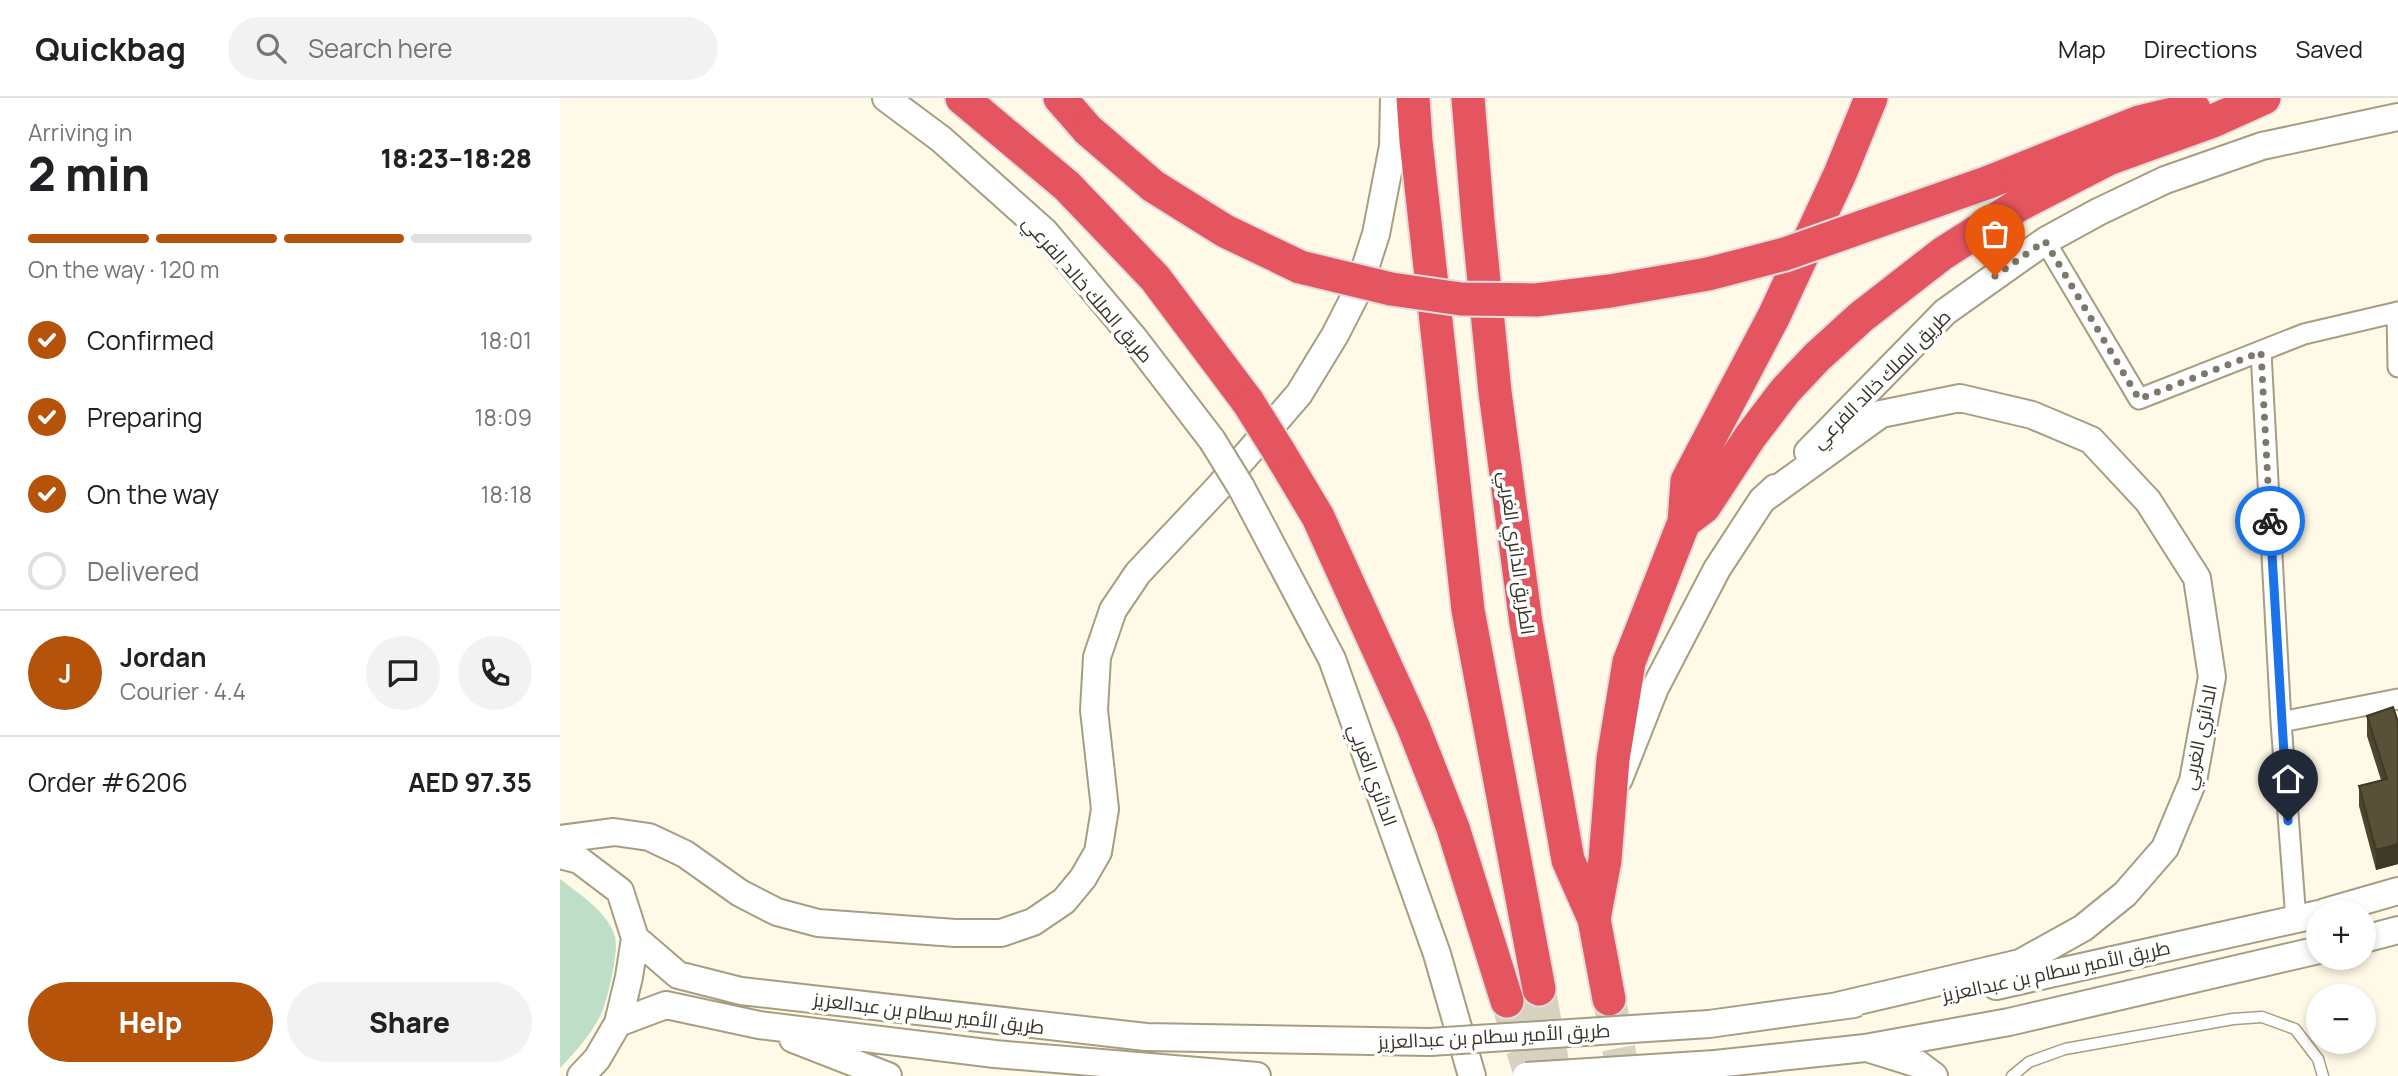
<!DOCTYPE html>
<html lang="en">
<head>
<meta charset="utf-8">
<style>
  body { margin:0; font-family:Manrope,Cairo,sans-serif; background:#f2f2f2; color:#202124; height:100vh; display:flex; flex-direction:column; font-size:26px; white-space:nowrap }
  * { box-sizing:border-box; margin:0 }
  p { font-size:23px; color:#757577 }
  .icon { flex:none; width:38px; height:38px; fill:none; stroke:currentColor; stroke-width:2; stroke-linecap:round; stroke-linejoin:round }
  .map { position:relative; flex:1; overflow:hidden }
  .drawer { display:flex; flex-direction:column; background:#fff; width:560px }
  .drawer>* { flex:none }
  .buttons { position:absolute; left:1746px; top:802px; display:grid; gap:14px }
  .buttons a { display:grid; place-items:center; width:70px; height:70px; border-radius:50%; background:#fff; box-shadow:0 4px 10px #0003; font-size:35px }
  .pin { position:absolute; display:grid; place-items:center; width:60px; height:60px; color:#fff; margin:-72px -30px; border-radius:50% 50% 50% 0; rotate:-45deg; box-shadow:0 0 7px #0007 }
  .pin .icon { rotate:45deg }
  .courier { position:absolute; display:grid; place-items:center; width:70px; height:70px; margin:-35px; border:5px solid #1a73e8; border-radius:50%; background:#fff; color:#222; box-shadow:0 2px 9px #0007 }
  .summary em { font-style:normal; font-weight:800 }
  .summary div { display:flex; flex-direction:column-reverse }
  .summary { display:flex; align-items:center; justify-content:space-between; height:119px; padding:0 28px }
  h1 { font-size:46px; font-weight:800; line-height:52px }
  .bar { display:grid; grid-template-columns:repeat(4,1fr); gap:10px 7px; align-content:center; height:84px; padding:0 28px }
  .bar i { height:9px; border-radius:5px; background:#e0e0e0 }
  .bar .selected { background:#b45309 }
  .bar p { grid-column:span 4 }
  .line { display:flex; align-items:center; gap:18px; padding:0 28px; border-top:2px solid #e0e0e0 }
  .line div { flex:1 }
  .round { display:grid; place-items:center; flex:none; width:74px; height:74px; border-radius:37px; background:#f2f2f2 }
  ol { padding:0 28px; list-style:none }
  li { display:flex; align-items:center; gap:21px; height:77px }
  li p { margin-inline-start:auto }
  li .icon { padding:7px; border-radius:50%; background:#b45309; color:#fff; stroke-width:4 }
  li:last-child { color:#757577 }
  li i { width:38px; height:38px; border:4px solid #e0e0e0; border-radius:50% }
  .primary-button { display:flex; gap:14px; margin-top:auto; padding:14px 28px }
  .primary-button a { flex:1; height:80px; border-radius:42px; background:#b45309; color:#fff; font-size:28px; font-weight:800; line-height:80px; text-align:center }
  .primary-button a+a { background:#f2f2f2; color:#202124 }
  header { display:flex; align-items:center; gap:42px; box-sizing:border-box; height:98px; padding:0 35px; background:#fff; border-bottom:2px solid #e0e0e0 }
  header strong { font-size:33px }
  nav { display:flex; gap:38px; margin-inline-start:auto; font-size:24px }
  .search { width:490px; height:63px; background:#f2f2f2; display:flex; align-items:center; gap:18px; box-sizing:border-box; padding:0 24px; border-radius:38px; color:#757577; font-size:26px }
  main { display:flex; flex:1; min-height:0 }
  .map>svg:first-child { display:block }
  .green { fill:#bedec7 }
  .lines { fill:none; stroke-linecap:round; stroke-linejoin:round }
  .highway-tunnel { stroke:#d7d1c0; stroke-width:33; stroke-dasharray:33 17; stroke-linecap:butt }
  .lane-casing { stroke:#a69e81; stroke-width:13 }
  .street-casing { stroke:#a69e81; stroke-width:23 }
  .secondary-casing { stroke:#a69e81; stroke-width:30 }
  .highway-casing { stroke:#dfdedc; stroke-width:37 }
  .lane { stroke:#fff; stroke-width:10 }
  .street { stroke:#fff; stroke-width:19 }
  .secondary { stroke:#fff; stroke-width:26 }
  .highway { stroke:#e4555f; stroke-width:33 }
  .secondary-bridge-casing { stroke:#a69e81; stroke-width:30; stroke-linecap:butt }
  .highway-bridge-casing { stroke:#dfdedc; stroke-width:37; stroke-linecap:butt }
  .secondary-bridge { stroke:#fff; stroke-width:26 }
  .highway-bridge { stroke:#e4555f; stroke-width:33 }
  .wall { fill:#4d462f }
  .shaded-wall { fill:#3e3926 }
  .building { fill:#595137; stroke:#3e3926; stroke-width:2 }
  .done { stroke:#7c786a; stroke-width:7; stroke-dasharray:0 12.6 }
  .route { stroke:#1a73e8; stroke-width:9 }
  .labels { text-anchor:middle; stroke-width:7; stroke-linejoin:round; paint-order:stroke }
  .street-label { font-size:19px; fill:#363226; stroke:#fff }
</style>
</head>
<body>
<header>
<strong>Quickbag</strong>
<div class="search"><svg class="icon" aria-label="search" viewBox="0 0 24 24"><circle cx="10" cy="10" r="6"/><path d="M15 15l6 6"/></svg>Search here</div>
<nav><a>Map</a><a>Directions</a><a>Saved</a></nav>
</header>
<main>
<section class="drawer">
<div class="summary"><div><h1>2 min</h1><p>Arriving in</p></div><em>18:23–18:28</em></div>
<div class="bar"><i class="selected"></i><i class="selected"></i><i class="selected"></i><i></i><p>On the way · 120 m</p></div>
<ol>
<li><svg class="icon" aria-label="check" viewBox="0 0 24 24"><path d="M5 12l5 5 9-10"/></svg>Confirmed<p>18:01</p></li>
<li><svg class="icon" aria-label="check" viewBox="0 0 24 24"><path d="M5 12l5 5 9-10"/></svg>Preparing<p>18:09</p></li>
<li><svg class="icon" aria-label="check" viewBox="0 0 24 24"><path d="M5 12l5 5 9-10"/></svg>On the way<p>18:18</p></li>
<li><i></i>Delivered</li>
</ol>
<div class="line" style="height:126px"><b class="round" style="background:#b45309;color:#fff">J</b><div><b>Jordan</b><p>Courier · 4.4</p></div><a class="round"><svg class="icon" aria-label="chat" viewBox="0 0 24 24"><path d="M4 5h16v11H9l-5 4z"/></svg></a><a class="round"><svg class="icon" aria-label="phone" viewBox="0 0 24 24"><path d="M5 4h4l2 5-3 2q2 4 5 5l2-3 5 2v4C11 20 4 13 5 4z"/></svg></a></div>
<div class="line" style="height:91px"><div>Order #6206</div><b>AED 97.35</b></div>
<div class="primary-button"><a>Help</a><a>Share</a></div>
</section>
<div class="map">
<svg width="1838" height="978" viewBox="0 0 1838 978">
  <rect width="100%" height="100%" fill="#fff9e7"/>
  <path class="green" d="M0 781C19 796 48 814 55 839 59 854 48 899 42 914 33 934 15 955 0 970Z"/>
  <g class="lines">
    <path class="highway-tunnel" d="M979 891 995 978
      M1049 901 1064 978
      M947 903 971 978"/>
    <defs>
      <path id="lane" d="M1452 978 1469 964 1505 951 1673 921 1702 919 1735 931 1758 961 1763 978"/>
      <path id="street" d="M1485 143 1579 301 1744 236 1838 214
        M1837 214 1838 269
        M1701 254 1721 624 1736 822
        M1721 624 1838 601"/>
      <path id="secondary" d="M326 0 381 41 485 134 573 239 652 342
        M1248 354 1385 214 1485 143 1538 114 1605 82 1702 48 1838 19
        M681 389 772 561 877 856 912 978
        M1202 402 1321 316 1400 300 1472 317 1531 342 1588 403 1637 480 1652 579 1633 683 1605 750 1565 796 1523 830 1460 865 1277 908
        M1059 681 1095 590 1157 471 1202 402 1215 390
        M0 741 54 734 89 739 125 756 180 795 217 814 258 825 395 835H441L473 824 504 803 523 780 538 754 545 711 534 612 537 559 553 512 578 475 657 391 739 296 775 237 798 192 816 136 833 48 834 0
        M0 757 19 762 60 793 75 840 69 879 58 925 37 961 21 978
        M1765 814 1838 793
        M75 840 118 877 181 893 586 939 870 944
        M1804 841 1838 832
        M1436 888 1759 816
        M58 925 106 907 199 927 435 956 697 978
        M1149 926 1294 906
        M233 941 328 978
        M1310 951 1358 966 1374 978
        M1155 966 1305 950 1449 924 1759 852"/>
      <path id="highway" d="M402 0 507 88 595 180 688 304
        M500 0 528 32
        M853 0 856 43 908 512 979 891
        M908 0 918 123 935 294 966 525 1008 762 1034 821 1049 901
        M1429 84 1579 24 1634 11
        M718 352 758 419 853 628 893 730 947 903
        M1124 424 1127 383 1214 218 1280 76 1311 0
        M1034 821 1045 762 1053 661 1069 564 1124 424 1144 409 1190 339 1225 293 1257 259 1301 219 1382 156 1457 108 1548 61 1653 23 1704 0"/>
    </defs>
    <use href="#lane" class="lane-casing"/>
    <use href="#street" class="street-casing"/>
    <use href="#secondary" class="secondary-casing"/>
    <use href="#highway" class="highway-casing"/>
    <use href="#lane" class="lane"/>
    <use href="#street" class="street"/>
    <use href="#secondary" class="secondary"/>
    <use href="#highway" class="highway"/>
    <defs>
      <path id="secondary-bridge" d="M652 342 681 389
        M870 944 1149 926
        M966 978 1155 966"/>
      <path id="highway-bridge" d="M528 32 593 88 665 133 740 169 831 191 901 201 976 202 1050 193 1148 176 1225 156 1429 84
        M688 304 718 352"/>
    </defs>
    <use href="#secondary-bridge" class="secondary-bridge-casing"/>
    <use href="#highway-bridge" class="highway-bridge-casing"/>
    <use href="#secondary-bridge" class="secondary-bridge"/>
    <use href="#highway-bridge" class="highway-bridge"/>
  </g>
  <path class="wall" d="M1807 618 1838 624V766L1816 772 1799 708V688L1821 682 1807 638Z"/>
  <path class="shaded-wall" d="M1838 746V766L1816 772V752Z"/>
  <path class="building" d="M1833 609 1838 624V746L1816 752 1799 688 1827 681 1807 618Z"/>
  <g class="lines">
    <path class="done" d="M1435 178 1485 143 1579 301 1701 254 1710 423"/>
    <path class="route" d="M1710 423 1728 723"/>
  </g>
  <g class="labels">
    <g class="street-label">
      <text transform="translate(528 191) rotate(49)" y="7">طريق الملك خالد الفرعي</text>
      <text transform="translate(1321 281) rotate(-45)" y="7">طريق الملك خالد الفرعي</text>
      <text transform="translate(957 455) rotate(82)" y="7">الطريق الدائري الغربي</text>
      <text transform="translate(1639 639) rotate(-78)" y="7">الدائري الغربي</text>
      <text transform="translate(813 677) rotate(70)" y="7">الدائري الغربي</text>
      <text transform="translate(1496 873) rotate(-12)" y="7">طريق الأمير سطام بن عبدالعزيز</text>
      <text transform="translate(369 915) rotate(7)" y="7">طريق الأمير سطام بن عبدالعزيز</text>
      <text transform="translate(934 938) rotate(-3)" y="7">طريق الأمير سطام بن عبدالعزيز</text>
    </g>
  </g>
</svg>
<div class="buttons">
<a>+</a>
<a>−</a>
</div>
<div class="pin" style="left:1435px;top:178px;background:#ea580c"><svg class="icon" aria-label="bag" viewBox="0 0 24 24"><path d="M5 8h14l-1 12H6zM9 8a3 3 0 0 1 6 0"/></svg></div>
<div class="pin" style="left:1728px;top:723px;background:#1f2937"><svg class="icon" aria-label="home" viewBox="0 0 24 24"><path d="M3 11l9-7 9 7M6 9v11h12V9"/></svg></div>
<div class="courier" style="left:1710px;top:423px"><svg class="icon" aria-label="bike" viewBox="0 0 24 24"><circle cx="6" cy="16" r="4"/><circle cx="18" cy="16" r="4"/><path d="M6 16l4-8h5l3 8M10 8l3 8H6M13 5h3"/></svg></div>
</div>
</main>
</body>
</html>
